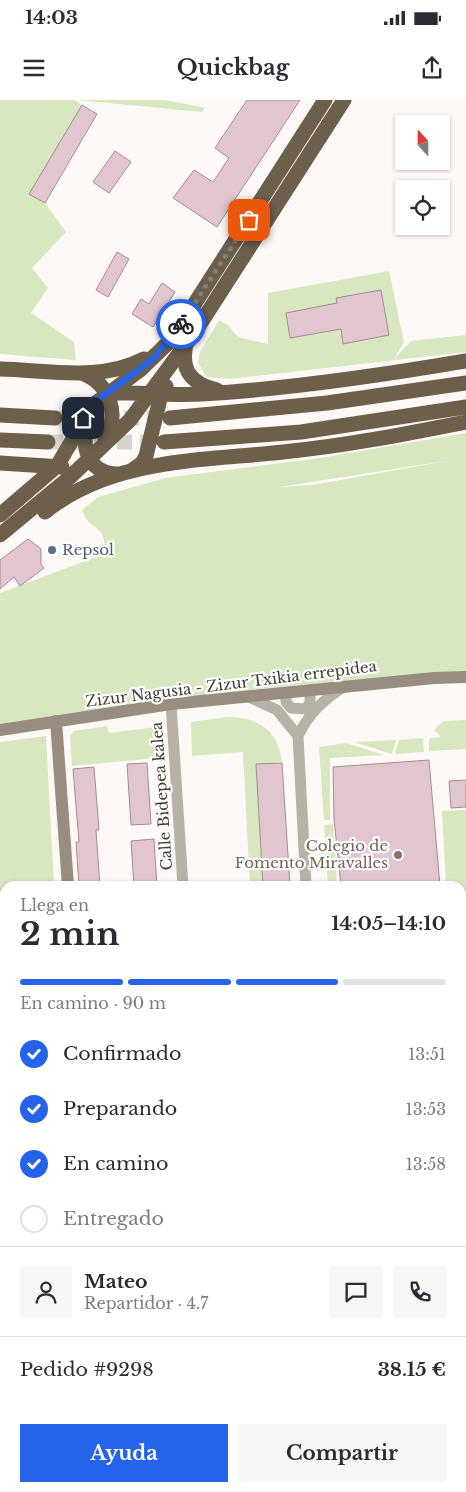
<!DOCTYPE html>
<html lang="es">
<head>
<meta charset="utf-8">
<style>
  body { margin:0; font-family:"Libre Baskerville",serif; background:#f7f7f7; color:#2b2b33; height:100vh; display:flex; flex-direction:column; font-size:19px; white-space:nowrap }
  * { box-sizing:border-box; margin:0 }
  p { font-size:16px; color:#7c7c81 }
  .icon { flex:none; width:28px; height:28px; fill:none; stroke:currentColor; stroke-width:2; stroke-linecap:round; stroke-linejoin:round }
  .map { position:relative; flex:1; overflow:hidden }
  .sheet { position:absolute; left:0px; top:781px; width:466px; height:611px; display:flex; flex-direction:column; background:#fff; border-radius:15px 15px 0 0; box-shadow:0 1px 4px #0004 }
  .sheet>* { flex:none }
  .needle { width:32px; rotate:339deg }
  .fabs { position:absolute; left:395px; top:15px; display:grid; gap:10px }
  .fabs a { display:grid; place-items:center; width:55px; height:55px; border-radius:0px; background:#fff; box-shadow:0 1px 4px #0004; font-size:25px }
  .pin { position:absolute; display:grid; place-items:center; width:42px; height:42px; color:#fff; margin:-21px; border-radius:10px; box-shadow:0 2px 8px #0006 }
  .courier { position:absolute; display:grid; place-items:center; width:50px; height:50px; margin:-25px; border:4px solid #2563eb; border-radius:50%; background:#fff; color:#222; box-shadow:0 1px 6px #0007 }
  .summary em { font-style:normal; font-weight:700 }
  .summary div { display:flex; flex-direction:column-reverse }
  .summary { display:flex; align-items:center; justify-content:space-between; height:85px; padding:0 20px }
  h1 { font-size:32px; font-weight:700; line-height:38px }
  .bar { display:grid; grid-template-columns:repeat(4,1fr); gap:8px 5px; align-content:center; height:60px; padding:0 20px }
  .bar i { height:6px; border-radius:4px; background:#e1e1e2 }
  .bar .current { background:#2563eb }
  .bar p { grid-column:span 4 }
  .line { display:flex; align-items:center; gap:12px; padding:0 20px; border-top:1px solid #e1e1e2 }
  .line div { flex:1 }
  .round { display:grid; place-items:center; flex:none; width:52px; height:52px; border-radius:0px; background:#f7f7f7 }
  ol { padding:0 20px; list-style:none }
  li { display:flex; align-items:center; gap:15px; height:55px }
  li p { margin-inline-start:auto }
  li .icon { padding:5px; border-radius:50%; background:#2563eb; color:#fff; stroke-width:4 }
  li:last-child { color:#7c7c81 }
  li i { width:28px; height:28px; border:2px solid #e1e1e2; border-radius:50% }
  .primary-button { display:flex; gap:10px; margin-top:auto; padding:10px 20px }
  .primary-button a { flex:1; height:58px; border-radius:0px; background:#2563eb; color:#fff; font-size:20px; font-weight:700; line-height:58px; text-align:center }
  .primary-button a+a { background:#f7f7f7; color:#2b2b33 }
  .status { display:flex; justify-content:space-between; align-items:center; height:35px; padding:0 25px; background:#fff; direction:ltr }
  .status svg { height:14px; fill:currentColor }
  header { display:flex; justify-content:space-between; align-items:center; height:65px; padding:0 20px; background:#fff; font-size:22px; font-weight:700 }
  .map>svg:first-child { display:block }
  .green { fill:#d7e7c0; fill-rule:evenodd }
  .building { fill:#e1c6d0; stroke:#a48b94 }
  .lines { fill:none; stroke-linecap:round; stroke-linejoin:round }
  .highway-tunnel { stroke:#d9d3cf; stroke-width:15; stroke-dasharray:15 8; stroke-linecap:butt }
  .street { stroke:#b8b1a8; stroke-width:11 }
  .secondary { stroke:#978d80; stroke-width:12 }
  .highway { stroke:#6c5f4c; stroke-width:15 }
  .done { stroke:#847e78; stroke-width:5; stroke-dasharray:0 9 }
  .route { stroke:#2563eb; stroke-width:6 }
  .service-dot { fill:#5c6f8a; stroke:#fff; stroke-width:2 }
  .education-dot { fill:#8d6e63; stroke:#fff; stroke-width:2 }
  .labels { text-anchor:middle; stroke-width:4.5; stroke-linejoin:round; paint-order:stroke }
  .service-label { font-size:15px; fill:#4e5e75; stroke:#fff; text-anchor:start }
  .street-label { font-size:15px; fill:#433b34; stroke:#fff }
  .education-label { font-size:15px; fill:#785e54; stroke:#fff; text-anchor:end }
</style>
</head>
<body>
<div class="status"><b>14:03</b><svg viewBox="0 0 49 12"><path d="M0 12V9h3v3zM5 12V6h3v6zM10 12V3h3v9zM15 12V0h3v12zM26 1h20v11H26zM47 4h2v5h-2z"/></svg></div>
<header><svg class="icon" aria-label="menu" viewBox="0 0 24 24"><path d="M4 6h16M4 12h16M4 18h16"/></svg>Quickbag<svg class="icon" aria-label="share" viewBox="0 0 24 24"><path d="M12 15V3M7 8l5-5 5 5M5 13v7h14v-7"/></svg></header>
<div class="map">
<svg width="466" height="1392" viewBox="0 0 466 1392">
  <rect width="100%" height="100%" fill="#fef9f6"/>
  <path class="green" d="M0 0H75L82 5 29 94 45 103 66 132 32 168 48 188 31 213 74 242 76 260 0 254Z
    M77 0H164L205 8 202 12Z
    M389 171 404 242 394 259 411 241 466 235V252L230 279 206 277 198 262 200 252 219 220 228 225 238 237 268 244V193Z
    M466 333V572L275 587 166 600 0 626V493L104 454C108 422 89 433 82 410L98 397 165 378 320 358ZM452 360 313 385 279 387Z
    M227 617C256 617 278 628 282 662L256 665 263 786H250L243 652 192 656 191 622Z
    M466 620V649L429 651V638L441 637 434 630 443 621Z
    M107 626 109 633 156 627 157 658 72 666 70 636 74 631Z
    M46 636 54 786H5V791H0V642Z
    M423 638 424 652 395 654 399 640Z
    M396 640 392 654 354 642Z
    M346 643 384 655 330 658V720H324L319 647Z
    M466 710V823L461 824V786H446L442 711Z
    M333 724 337 786H328L324 725Z
    M461 863H466V925H461Z"/>
  <path class="building" d="M247 0H300L217 127 173 98 194 70 213 82 229 58 215 48Z
    M82 5 97 14 45 103 29 94Z
    M115 51 131 62 109 93 93 82Z
    M117 152 129 159 108 197 96 190Z
    M162 183 175 192 153 227 132 214 141 199 149 204Z
    M381 190 389 235 343 244 341 229 290 238 286 213 337 203 336 198Z
    M28 439 41 449V464L44 468 20 486 14 477 0 489V460Z
    M429 660 440 786H341L334 719 333 667Z
    M147 663 151 724 131 725 127 664Z
    M282 663 290 786H263L256 664Z
    M94 667 99 730H96L100 786H79L76 742H79L73 669Z
    M466 680V707L451 708 449 681Z
    M154 739 157 786H134L131 741Z"/>
  <g class="lines">
    <path class="highway-tunnel" d="M55 318H168
      M48 342H161"/>
    <path class="street" d="M285 593 286 602 291 608 305 609 310 604V591
      M249 597 277 610 298 636
      M171 604 183 786
      M306 786 298 636C309 613 324 599 345 586
      M0 848H5
      M461 934H466
      M0 964H5
      M461 1010H466
      M461 1052 463 1086
      M0 1266 5 1270
      M128 1388 133 1392"/>
    <path class="secondary" d="M56 621 68 786
      M0 630 171 604 434 578 466 577
      M71 1392 75 1388"/>
    <path class="highway" d="M186 244C180 271 192 284 217 290
      M0 269C48 270 100 282 144 259
      M82 273C110 284 120 314 105 340
      M107 293C138 292 170 296 202 294 291 289 378 276 466 261
      M0 315 55 318
      M170 318 327 303 466 283
      M89 322C79 346 89 375 119 374
      M0 340 48 342
      M164 342 301 332 466 307
      M0 363 62 367
      M131 371 142 363 146 356 161 295 166 286
      M45 412C111 358 203 361 283 352 345 346 405 334 466 322
      M0 415 57 366 93 305 140 270 172 239 325 0
      M0 435 69 378 130 320 195 232 344 0"/>
  </g>
  <g class="lines">
    <path class="done" d="M181 224 249 120"/>
    <path class="route" d="M83 318 100 298 153 259 181 224"/>
  </g>
  <circle class="service-dot" cx="52" cy="450" r="5"/>
  <circle class="education-dot" cx="398" cy="755" r="5"/>
  <g class="labels">
    <g class="service-label">
      <text x="62" y="455">Repsol</text>
    </g>
    <g class="street-label">
      <text transform="translate(231 584) rotate(-7)" y="5">Zizur Nagusia - Zizur Txikia errepidea</text>
      <text transform="translate(162 696) rotate(-94)" y="5">Calle Bidepea kalea</text>
    </g>
    <g class="education-label">
      <text x="388" y="751">Colegio de<tspan x="388" dy="17">Fomento Miravalles</tspan></text>
    </g>
  </g>
</svg>
<div class="fabs">
<a><svg class="needle" viewBox="-14 -14 28 28"><path d="M0-13l5 13h-10z" fill="#e53935"/><path d="M0 13l5-13h-10z" fill="#7c7c81"/></svg></a>
<a><svg class="icon" aria-label="locate" viewBox="0 0 24 24"><circle cx="12" cy="12" r="6"/><path d="M12 2v4M12 18v4M2 12h4M18 12h4"/></svg></a>
</div>
<div class="pin" style="left:249px;top:120px;background:#ea580c"><svg class="icon" aria-label="bag" viewBox="0 0 24 24"><path d="M5 8h14l-1 12H6zM9 8a3 3 0 0 1 6 0"/></svg></div>
<div class="pin" style="left:83px;top:318px;background:#1f2937"><svg class="icon" aria-label="home" viewBox="0 0 24 24"><path d="M3 11l9-7 9 7M6 9v11h12V9"/></svg></div>
<div class="courier" style="left:181px;top:224px"><svg class="icon" aria-label="bike" viewBox="0 0 24 24"><circle cx="6" cy="16" r="4"/><circle cx="18" cy="16" r="4"/><path d="M6 16l4-8h5l3 8M10 8l3 8H6M13 5h3"/></svg></div>
<section class="sheet">
<div class="summary"><div><h1>2 min</h1><p>Llega en</p></div><em>14:05–14:10</em></div>
<div class="bar"><i class="current"></i><i class="current"></i><i class="current"></i><i></i><p>En camino · 90 m</p></div>
<ol>
<li><svg class="icon" aria-label="check" viewBox="0 0 24 24"><path d="M5 12l5 5 9-10"/></svg>Confirmado<p>13:51</p></li>
<li><svg class="icon" aria-label="check" viewBox="0 0 24 24"><path d="M5 12l5 5 9-10"/></svg>Preparando<p>13:53</p></li>
<li><svg class="icon" aria-label="check" viewBox="0 0 24 24"><path d="M5 12l5 5 9-10"/></svg>En camino<p>13:58</p></li>
<li><i></i>Entregado</li>
</ol>
<div class="line" style="height:90px"><a class="round"><svg class="icon" aria-label="person" viewBox="0 0 24 24"><circle cx="12" cy="8" r="4"/><path d="M4 21q1-7 8-7t8 7"/></svg></a><div><b>Mateo</b><p>Repartidor · 4.7</p></div><a class="round"><svg class="icon" aria-label="chat" viewBox="0 0 24 24"><path d="M4 5h16v11H9l-5 4z"/></svg></a><a class="round"><svg class="icon" aria-label="phone" viewBox="0 0 24 24"><path d="M5 4h4l2 5-3 2q2 4 5 5l2-3 5 2v4C11 20 4 13 5 4z"/></svg></a></div>
<div class="line" style="height:65px"><div>Pedido #9298</div><b>38.15 €</b></div>
<div class="primary-button"><a>Ayuda</a><a>Compartir</a></div>
</section>
</div>
</body>
</html>
